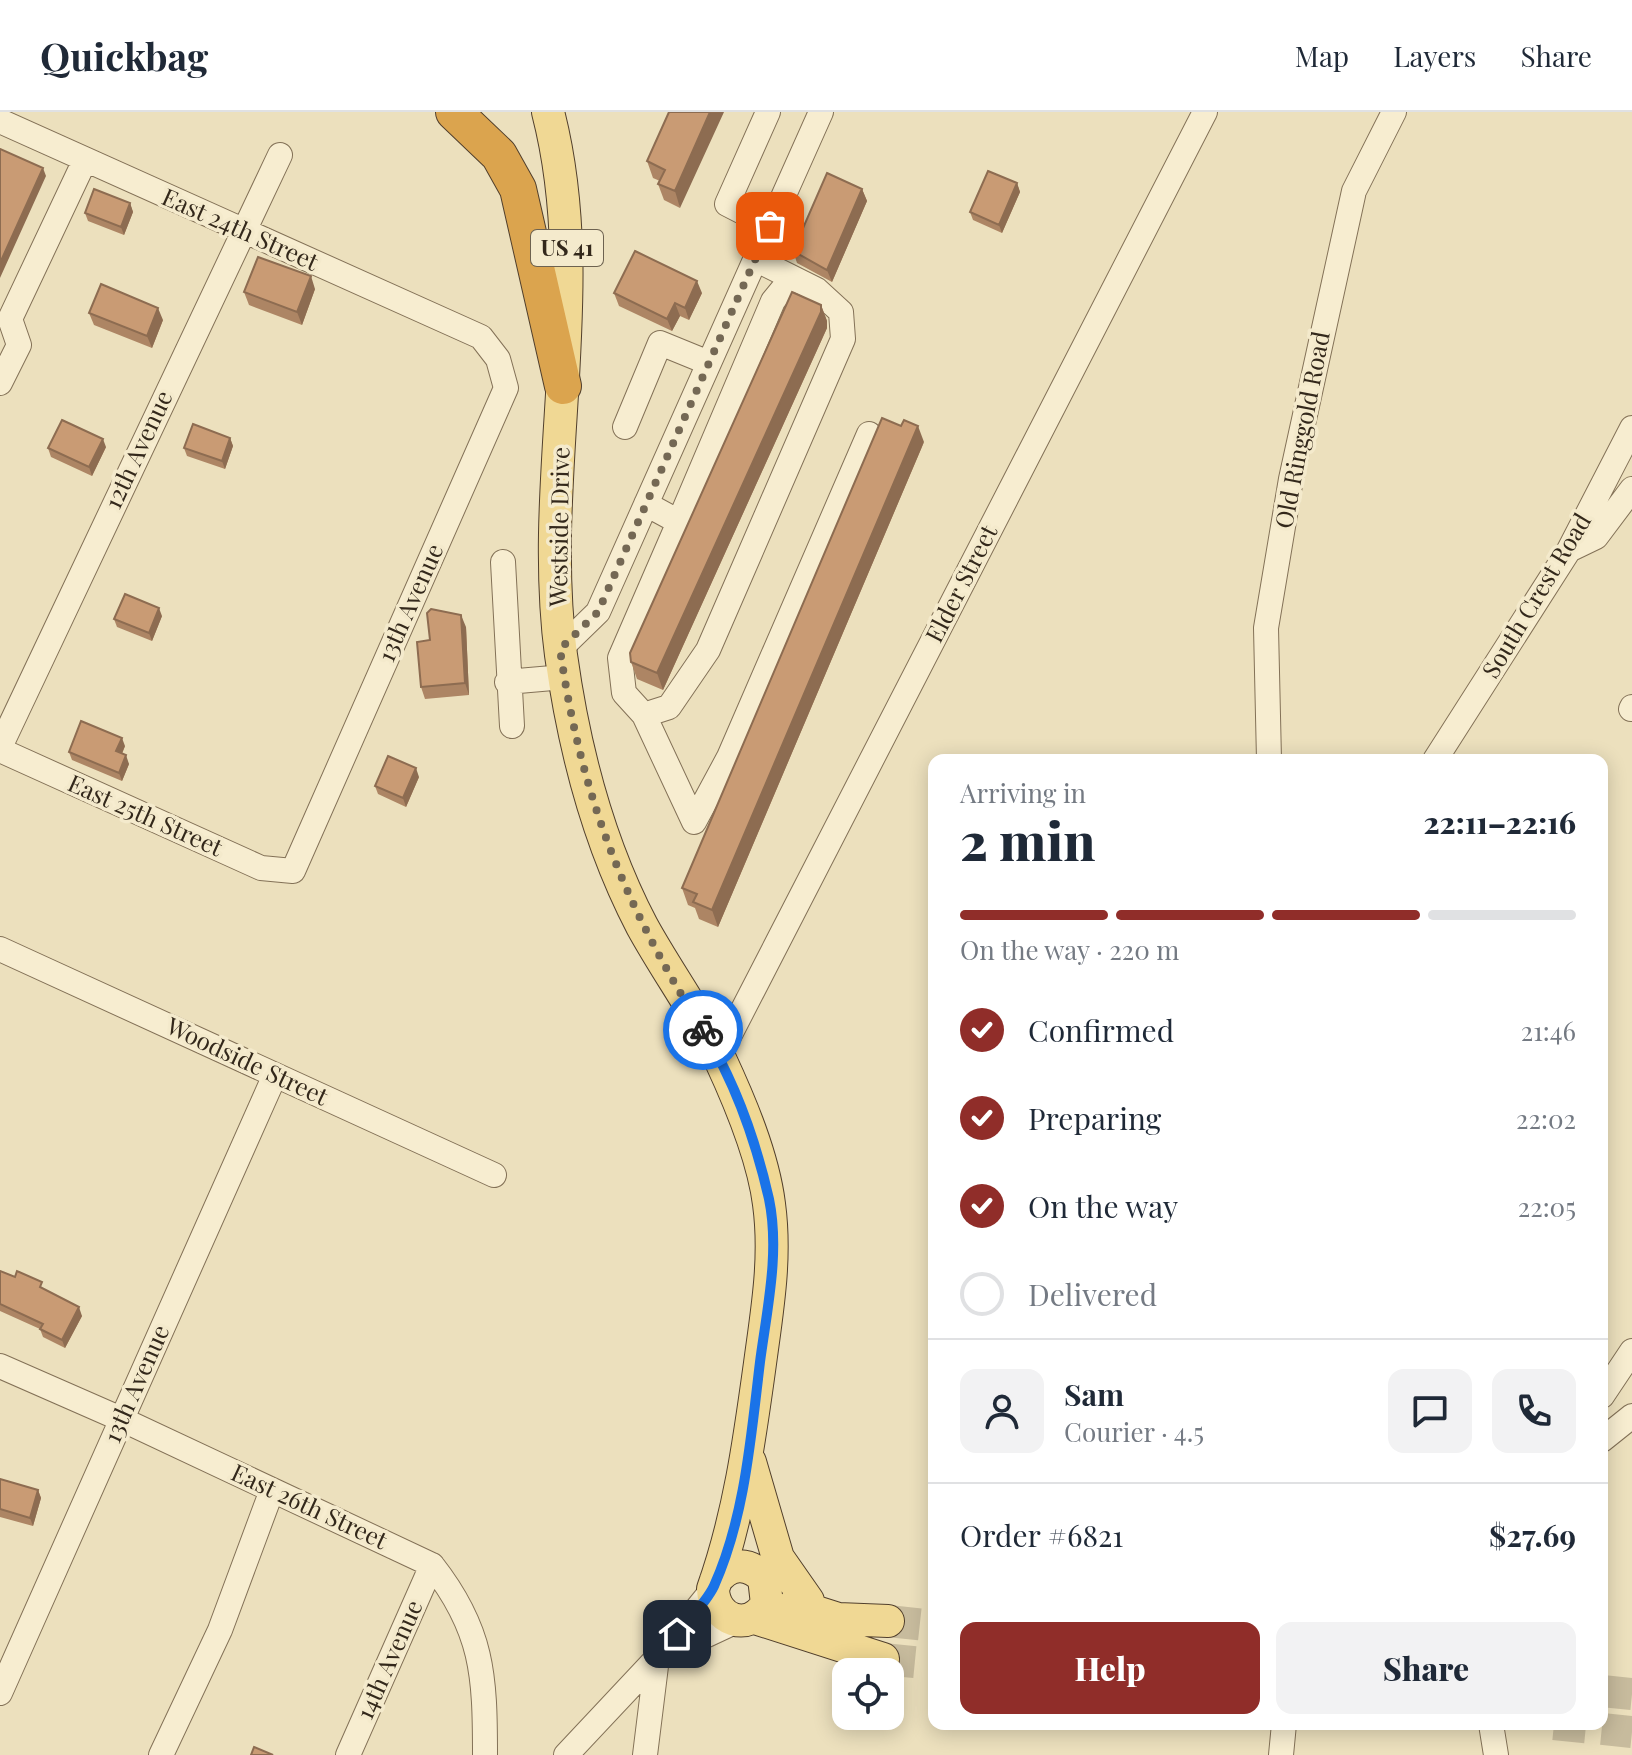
<!DOCTYPE html>
<html lang="en">
<head>
<meta charset="utf-8">
<style>
  body { margin:0; font-family:"Playfair Display",serif; background:#f2f2f3; color:#1f2937; height:100vh; display:flex; flex-direction:column; font-size:30px; white-space:nowrap }
  * { box-sizing:border-box; margin:0 }
  p { font-size:26px; color:#747a83 }
  .icon { flex:none; width:44px; height:44px; fill:none; stroke:currentColor; stroke-width:2; stroke-linecap:round; stroke-linejoin:round }
  .map { position:relative; flex:1; overflow:hidden }
  .panel { position:absolute; left:928px; top:642px; width:680px; height:976px; display:flex; flex-direction:column; background:#fff; border-radius:16px; box-shadow:0 4px 20px #0003 }
  .panel>* { flex:none }
  .fabs { position:absolute; left:832px; top:1546px; display:grid; gap:16px }
  .fabs a { display:grid; place-items:center; width:72px; height:72px; border-radius:16px; background:#fff; box-shadow:0 4px 20px #0003; font-size:40px }
  .pin { position:absolute; display:grid; place-items:center; width:68px; height:68px; color:#fff; margin:-34px; border-radius:16px; box-shadow:0 4px 12px #0006 }
  .courier { position:absolute; display:grid; place-items:center; width:80px; height:80px; margin:-40px; border:6px solid #1a73e8; border-radius:50%; background:#fff; color:#222; box-shadow:0 2px 10px #0007 }
  .headline em { font-style:normal; font-weight:800 }
  .headline div { display:flex; flex-direction:column-reverse }
  .headline { display:flex; align-items:center; justify-content:space-between; height:136px; padding:0 32px }
  h1 { font-size:52px; font-weight:800; line-height:60px }
  .bar { display:grid; grid-template-columns:repeat(4,1fr); gap:12px 8px; align-content:center; height:96px; padding:0 32px }
  .bar i { height:10px; border-radius:6px; background:#e0e1e3 }
  .bar .selected { background:#902d29 }
  .bar p { grid-column:span 4 }
  .line { display:flex; align-items:center; gap:20px; padding:0 32px; border-top:2px solid #e0e1e3 }
  .line div { flex:1 }
  .round { display:grid; place-items:center; flex:none; width:84px; height:84px; border-radius:16px; background:#f2f2f3 }
  ol { padding:0 32px; list-style:none }
  li { display:flex; align-items:center; gap:24px; height:88px }
  li p { margin-inline-start:auto }
  li .icon { padding:8px; border-radius:50%; background:#902d29; color:#fff; stroke-width:4 }
  li:last-child { color:#747a83 }
  li i { width:44px; height:44px; border:4px solid #e0e1e3; border-radius:50% }
  .primary-button { display:flex; gap:16px; margin-top:auto; padding:16px 32px }
  .primary-button a { flex:1; height:92px; border-radius:16px; background:#902d29; color:#fff; font-size:32px; font-weight:800; line-height:92px; text-align:center }
  .primary-button a+a { background:#f2f2f3; color:#1f2937 }
  header { display:flex; align-items:center; gap:48px; box-sizing:border-box; height:112px; padding:0 40px; background:#fff; border-bottom:2px solid #e0e1e3 }
  header strong { font-size:38px }
  nav { display:flex; gap:44px; margin-inline-start:auto; font-size:28px }
  .map>svg:first-child { display:block }
  .lines { fill:none; stroke-linecap:round; stroke-linejoin:round }
  .major-tunnel { stroke:#c7bb9d; stroke-width:32; stroke-dasharray:32 16; stroke-linecap:butt }
  .minor-casing { stroke:#837157; stroke-width:26 }
  .major-casing { stroke:#513f2c; stroke-width:34 }
  .highway-casing { stroke:#513f2c; stroke-width:38 }
  .minor { stroke:#f7edd0; stroke-width:24 }
  .major { stroke:#f0d894; stroke-width:32 }
  .highway { stroke:#dba44e; stroke-width:36 }
  .wall { fill:#ad8564 }
  .shaded-wall { fill:#8d6c51 }
  .building { fill:#c99b74; stroke:#8d6c51; stroke-width:2 }
  .done { stroke:#746854; stroke-width:8; stroke-dasharray:0 14.4 }
  .route { stroke:#1a73e8; stroke-width:10 }
  .labels { text-anchor:middle; stroke-width:7; stroke-linejoin:round; paint-order:stroke }
  .shield { fill:#f4eacc; stroke:#6d6250; stroke-width:2 }
  .shield-label { font-size:22px; font-weight:bold; fill:#33281b }
  .street-label { font-size:24px; fill:#33281b; stroke:#f4eacc }
</style>
</head>
<body>
<header>
<strong>Quickbag</strong>
<nav><a>Map</a><a>Layers</a><a>Share</a></nav>
</header>
<div class="map">
<svg width="1632" height="1643" viewBox="0 0 1632 1643">
  <rect width="100%" height="100%" fill="#ece0bd"/>
  <g class="lines">
    <path class="major-tunnel" d="M888 1509 934 1514
      M883 1547 934 1552
      M1602 1579 1632 1582
      M1554 1612 1632 1620"/>
    <defs>
      <path id="minor" d="M768 0 727 92 770 114
        M0 9 481 225 498 247 506 276 293 759 261 756 0 638
        M0 271 19 233 10 207 85 48
        M625 315 660 231 709 251
        M646 392 679 410 620 546 624 581 644 603 669 595 708 538 843 227 841 200 817 178 755 147
        M679 410 773 189 791 167
        M1569 438 1596 425 1632 377
        M503 450 512 614
        M560 537 598 500 821 0
        M507 570 564 565
        M1631 597 1632 595
        M644 603 694 710 729 645 869 322
        M0 635 280 43
        M1269 648 1266 516 1291 367 1354 79 1394 0
        M1435 648 1569 438 1632 316
        M0 837 494 1063
        M719 944 1205 0
        M0 1254 121 1307 432 1453C483 1518 485 1563 485 1643
        M1602 1284 1632 1239
        M1602 1328 1632 1304
        M662 1544 737 1509
        M0 1581 275 963
        M1491 1612 1496 1643
        M161 1643 220 1518 272 1378
        M348 1643 432 1453
        M566 1643 657 1546 713 1477
        M645 1643 657 1546
        M1281 1643 1284 1612"/>
      <path id="major" d="M548 0C594 178 537 363 561 543 574 637 598 730 642 814 666 858 699 903 720 947 740 990 763 1044 769 1092 776 1144 768 1193 761 1244 750 1324 740 1401 713 1477 714 1509 749 1521 767 1492L764 1466C748 1450 730 1450 716 1468
        M750 1350 778 1446 808 1489 811 1500
        M794 1493 838 1507 888 1509
        M755 1506 883 1547"/>
      <path id="highway" d="M454 0 499 43 518 77 563 274"/>
    </defs>
    <use href="#minor" class="minor-casing"/>
    <use href="#major" class="major-casing"/>
    <use href="#highway" class="highway-casing"/>
    <use href="#minor" class="minor"/>
    <use href="#major" class="major"/>
    <use href="#highway" class="highway"/>
  </g>
  <path class="wall" d="M669 0 680 96 664 88 658 72 660 69 653 66 647 49Z
    M1017 71 1020 80 1002 121 973 108 970 100Z
    M862 77 867 89 832 170 797 151 793 139Z
    M130 91 133 100 124 123 88 109 85 101Z
    M315 177 302 213 249 193 244 180Z
    M614 181H702L689 208 680 204 672 219 619 194Z
    M821 193 827 209V216L663 578 637 567 631 550Z
    M89 201 163 208 152 236 94 213Z
    M230 326 233 334 225 357 187 344 184 336Z
    M924 330 718 815 699 807 695 796 688 793 682 776Z
    M106 335 92 364 51 345 48 336Z
    M162 504 152 529 117 515 114 507Z
    M466 515 469 583 425 587 421 575 430 528Z
    M125 634 122 642 129 652 122 669 72 648 69 640Z
    M419 665 406 695 378 682 375 674Z
    M0 1159 45 1178 82 1204 65 1236 43 1225 40 1217 0 1199Z
    M0 1367 38 1378 41 1386 33 1414 0 1405Z"/>
  <path class="shaded-wall" d="M710 0H724L680 96 675 79Z
    M43 56 46 64 0 166V151Z
    M1017 71 1020 80 1002 121 999 113Z
    M862 77 867 89 832 170 827 158Z
    M130 91 133 100 124 123 121 115Z
    M311 164 315 177 302 213 297 200Z
    M697 169 702 181 689 208 685 196Z
    M675 191 680 204 672 219 667 207Z
    M821 193 827 209V216L663 578 657 561Z
    M158 196 163 208 152 236 147 224Z
    M918 314 924 330 718 815 712 798Z
    M230 326 233 334 225 357 222 349Z
    M103 327 106 335 92 364 89 355Z
    M159 496 162 504 152 529 149 521Z
    M461 503 466 515 469 583 465 571Z
    M122 626 125 634 119 648 116 639Z
    M126 643 129 652 122 669 119 661Z
    M416 656 419 665 406 695 403 686Z
    M79 1195 82 1204 65 1236 62 1228Z
    M38 1378 41 1386 33 1414 30 1406Z"/>
  <path class="building" d="M669 0H710L675 79 658 72 665 58 647 49Z
    M0 37 43 56 0 151Z
    M988 59 1017 71 999 113 970 100Z
    M827 61 862 77 827 158 793 139Z
    M94 77 130 91 121 115 85 101Z
    M635 139 697 169 685 196 675 191 667 207 614 181Z
    M258 145 311 164 297 200 244 180Z
    M101 172 158 196 147 224 89 201Z
    M792 180 821 193V200L657 561 631 550 630 541Z
    M882 306 901 314 904 308 918 314 712 798 693 790 697 782 682 776Z
    M62 308 103 327 89 355 48 336Z
    M193 312 230 326 222 349 184 336Z
    M125 482 159 496 149 521 114 507Z
    M431 497 461 503 465 571 421 575 417 530 430 528 427 501Z
    M81 609 122 626 116 639 126 643 119 661 69 640Z
    M388 644 416 656 403 686 375 674Z
    M0 1159 15 1165 17 1159 42 1170 40 1175 79 1195 62 1228 40 1217 43 1212 0 1192Z
    M0 1367 38 1378 30 1406 0 1397Z
    M254 1635 273 1643H251Z"/>
  <g class="lines">
    <path class="done" d="M703 918C624 793 581 684 560 537L598 500 770 114"/>
    <path class="route" d="M677 1522C689 1507 706 1491 714 1474 745 1405 751 1324 760 1250 767 1197 780 1140 769 1087 756 1030 734 968 703 918"/>
  </g>
  <g class="labels">
    <rect class="shield" x="531" y="118" width="72" height="36" rx="6"/>
    <g class="shield-label">
      <text x="567" y="144">US 41</text>
    </g>
    <g class="street-label">
      <text transform="translate(240 118) rotate(24)" y="8">East 24th Street</text>
      <text transform="translate(1303 318) rotate(-79)" y="8">Old Ringgold Road</text>
      <text transform="translate(139 338) rotate(-65)" y="8">12th Avenue</text>
      <text transform="translate(560 415) rotate(-89)" y="8">Westside Drive</text>
      <text transform="translate(962 472) rotate(-63)" y="8">Elder Street</text>
      <text transform="translate(1537 484) rotate(-59)" y="8">South Crest Road</text>
      <text transform="translate(411 491) rotate(-66)" y="8">13th Avenue</text>
      <text transform="translate(145 704) rotate(24)" y="8">East 25th Street</text>
      <text transform="translate(247 950) rotate(25)" y="8">Woodside Street</text>
      <text transform="translate(137 1272) rotate(-66)" y="8">13th Avenue</text>
      <text transform="translate(309 1395) rotate(25)" y="8">East 26th Street</text>
      <text transform="translate(390 1548) rotate(-66)" y="8">14th Avenue</text>
    </g>
  </g>
</svg>
<div class="fabs">
<a><svg class="icon" aria-label="locate" viewBox="0 0 24 24"><circle cx="12" cy="12" r="6"/><path d="M12 2v4M12 18v4M2 12h4M18 12h4"/></svg></a>
</div>
<div class="pin" style="left:770px;top:114px;background:#ea580c"><svg class="icon" aria-label="bag" viewBox="0 0 24 24"><path d="M5 8h14l-1 12H6zM9 8a3 3 0 0 1 6 0"/></svg></div>
<div class="pin" style="left:677px;top:1522px;background:#1f2937"><svg class="icon" aria-label="home" viewBox="0 0 24 24"><path d="M3 11l9-7 9 7M6 9v11h12V9"/></svg></div>
<div class="courier" style="left:703px;top:918px"><svg class="icon" aria-label="bike" viewBox="0 0 24 24"><circle cx="6" cy="16" r="4"/><circle cx="18" cy="16" r="4"/><path d="M6 16l4-8h5l3 8M10 8l3 8H6M13 5h3"/></svg></div>
<section class="panel">
<div class="headline"><div><h1>2 min</h1><p>Arriving in</p></div><em>22:11–22:16</em></div>
<div class="bar"><i class="selected"></i><i class="selected"></i><i class="selected"></i><i></i><p>On the way · 220 m</p></div>
<ol>
<li><svg class="icon" aria-label="check" viewBox="0 0 24 24"><path d="M5 12l5 5 9-10"/></svg>Confirmed<p>21:46</p></li>
<li><svg class="icon" aria-label="check" viewBox="0 0 24 24"><path d="M5 12l5 5 9-10"/></svg>Preparing<p>22:02</p></li>
<li><svg class="icon" aria-label="check" viewBox="0 0 24 24"><path d="M5 12l5 5 9-10"/></svg>On the way<p>22:05</p></li>
<li><i></i>Delivered</li>
</ol>
<div class="line" style="height:144px"><a class="round"><svg class="icon" aria-label="person" viewBox="0 0 24 24"><circle cx="12" cy="8" r="4"/><path d="M4 21q1-7 8-7t8 7"/></svg></a><div><b>Sam</b><p>Courier · 4.5</p></div><a class="round"><svg class="icon" aria-label="chat" viewBox="0 0 24 24"><path d="M4 5h16v11H9l-5 4z"/></svg></a><a class="round"><svg class="icon" aria-label="phone" viewBox="0 0 24 24"><path d="M5 4h4l2 5-3 2q2 4 5 5l2-3 5 2v4C11 20 4 13 5 4z"/></svg></a></div>
<div class="line" style="height:104px"><div>Order #6821</div><b>$27.69</b></div>
<div class="primary-button"><a>Help</a><a>Share</a></div>
</section>
</div>
</body>
</html>
